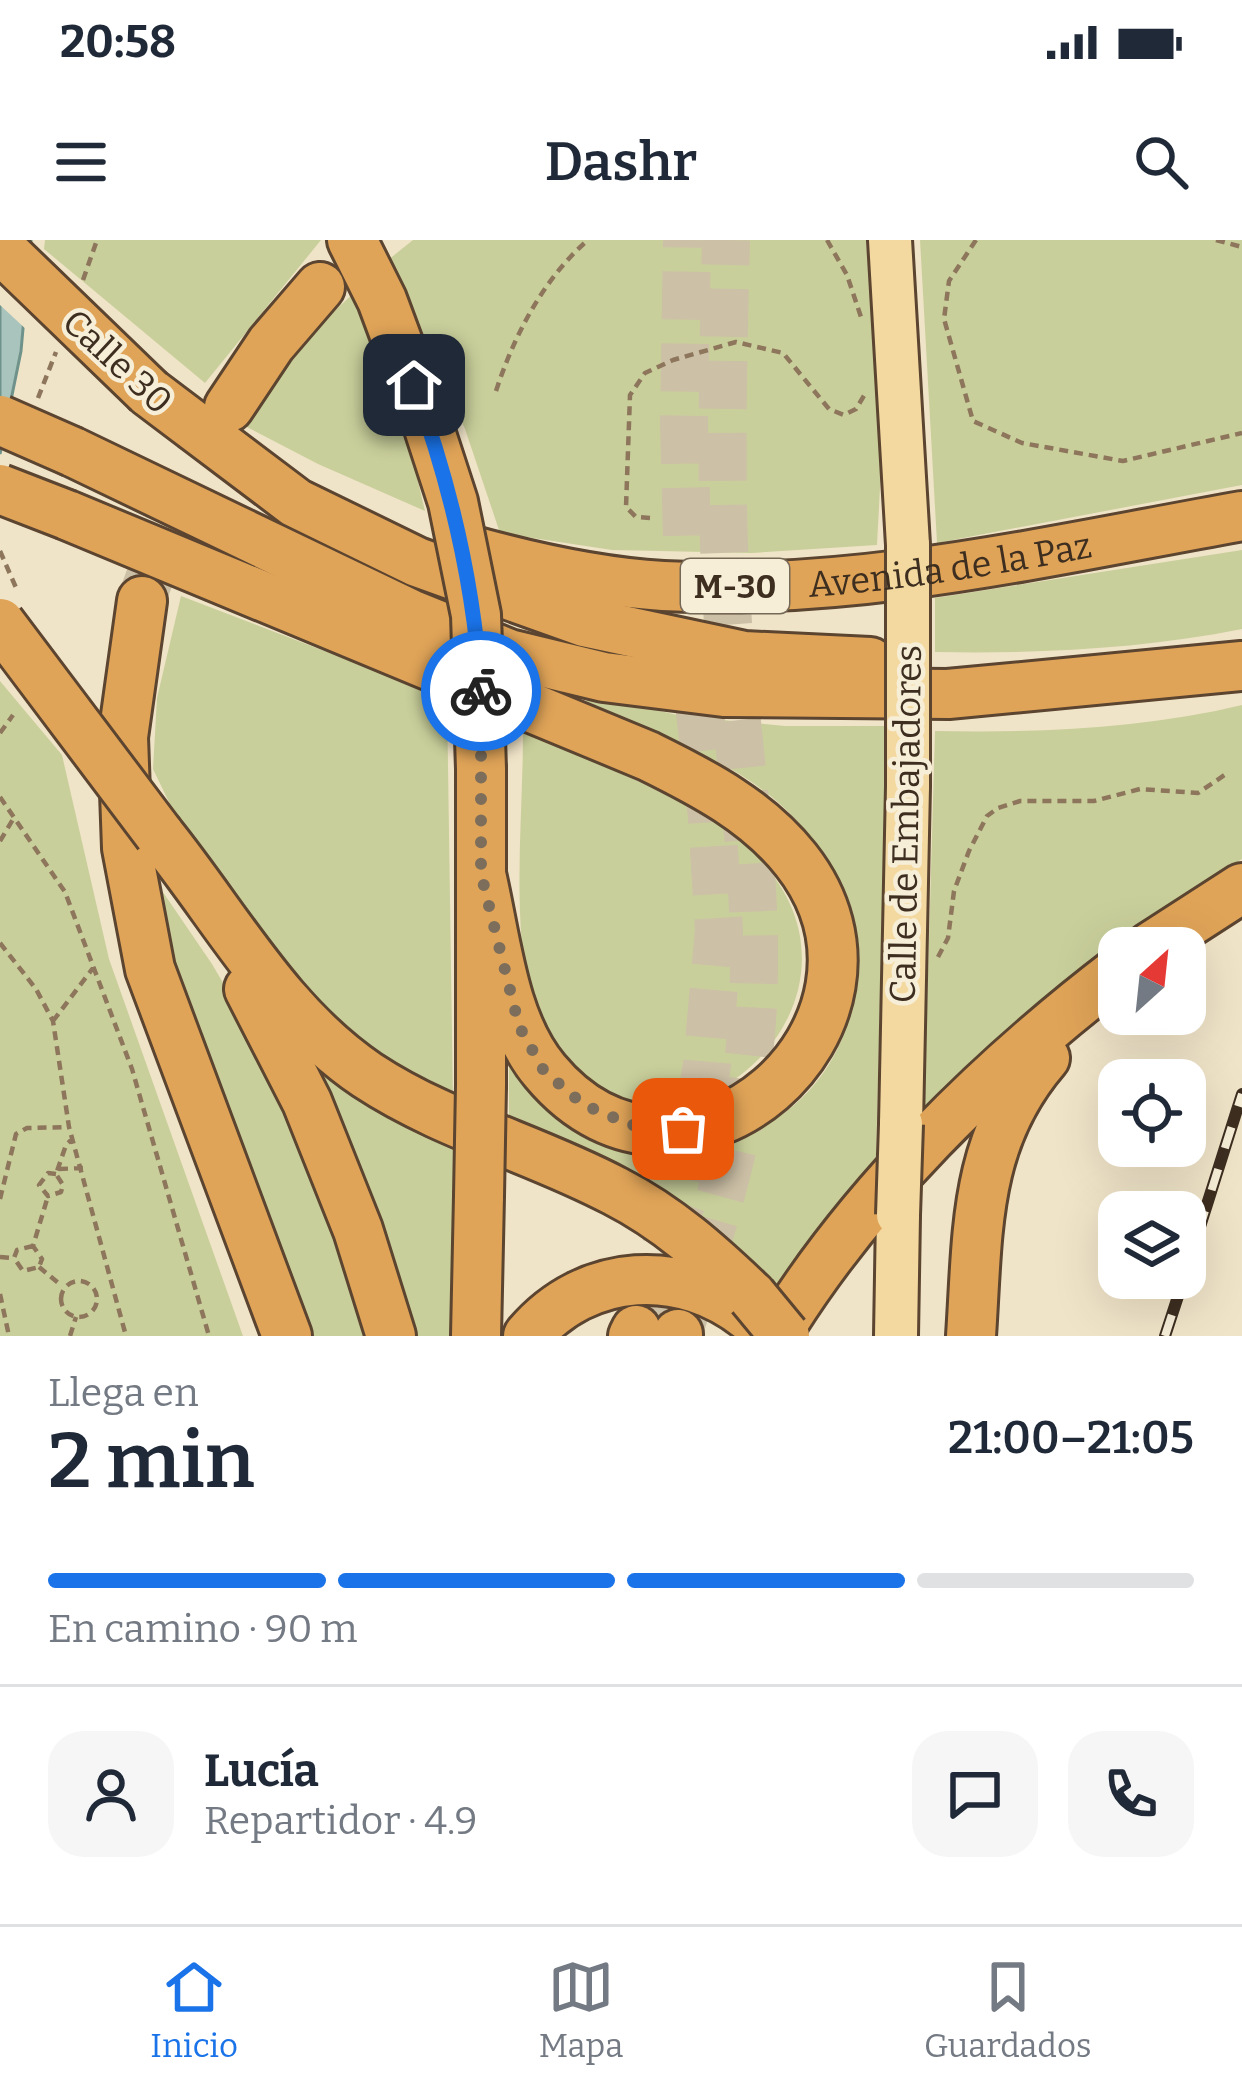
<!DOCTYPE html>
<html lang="es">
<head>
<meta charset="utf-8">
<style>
  body { margin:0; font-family:Bitter,serif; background:#f6f6f7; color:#1f2937; height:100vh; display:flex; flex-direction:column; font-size:45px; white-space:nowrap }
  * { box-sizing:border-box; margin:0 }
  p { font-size:39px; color:#747a83 }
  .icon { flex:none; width:66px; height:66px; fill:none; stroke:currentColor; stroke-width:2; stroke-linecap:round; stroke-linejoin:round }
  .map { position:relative; height:1096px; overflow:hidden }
  .details { display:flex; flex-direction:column; background:#fff; flex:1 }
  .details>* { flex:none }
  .needle { width:78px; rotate:27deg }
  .tools { position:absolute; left:1098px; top:687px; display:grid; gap:24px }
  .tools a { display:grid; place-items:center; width:108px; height:108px; border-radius:24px; background:#fff; box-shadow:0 12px 48px #0002; font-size:60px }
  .pin { position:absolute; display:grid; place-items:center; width:102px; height:102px; color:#fff; margin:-51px; border-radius:24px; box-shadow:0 6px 18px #0006 }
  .courier { position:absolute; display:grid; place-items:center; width:120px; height:120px; margin:-60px; border:9px solid #1a73e8; border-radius:50%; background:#fff; color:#222; box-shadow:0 3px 15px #0007 }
  .overview em { font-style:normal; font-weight:600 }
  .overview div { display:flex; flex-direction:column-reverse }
  .overview { display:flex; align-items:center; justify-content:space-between; height:204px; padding:0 48px }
  h1 { font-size:78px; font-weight:600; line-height:90px }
  .bar { display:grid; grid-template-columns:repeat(4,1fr); gap:18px 12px; align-content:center; height:144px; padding:0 48px }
  .bar i { height:15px; border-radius:9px; background:#e0e1e3 }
  .bar .on { background:#1a73e8 }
  .bar p { grid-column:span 4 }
  .line { display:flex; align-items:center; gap:30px; padding:0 48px; border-top:3px solid #e0e1e3 }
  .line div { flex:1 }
  .round { display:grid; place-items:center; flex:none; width:126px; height:126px; border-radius:36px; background:#f6f6f7 }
  .status { display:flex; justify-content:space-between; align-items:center; height:84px; padding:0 60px; background:#fff; direction:ltr }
  .status svg { height:33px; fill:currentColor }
  header { display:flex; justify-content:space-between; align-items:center; height:156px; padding:0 48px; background:#fff; font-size:54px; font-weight:600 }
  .dock { display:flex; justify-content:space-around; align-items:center; height:168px; border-top:3px solid #e0e1e3; background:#fff; font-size:33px; color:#747a83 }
  .dock a { display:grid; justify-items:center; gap:6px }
  .dock .on { color:#1a73e8 }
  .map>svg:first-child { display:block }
  .green { fill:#c9cf9b }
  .water { fill:#a9c4bc; stroke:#6f938a; stroke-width:3 }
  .pier { fill:#f0e4c8 }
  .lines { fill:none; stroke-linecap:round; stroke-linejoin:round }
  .highway-tunnel { stroke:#ccc0a6; stroke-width:48; stroke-dasharray:48 24; stroke-linecap:butt }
  .major-casing { stroke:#5b4430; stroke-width:48 }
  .highway-casing { stroke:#5b4430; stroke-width:54 }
  .path { stroke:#8d765c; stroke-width:4.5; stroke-dasharray:9 6; stroke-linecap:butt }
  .major { stroke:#f3d9a0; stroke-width:42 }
  .highway { stroke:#e0a458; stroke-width:48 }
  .rail-casing { stroke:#3d2e20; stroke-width:12 }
  .rail { stroke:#f7eed8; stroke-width:8; stroke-dasharray:22; stroke-linecap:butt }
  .major-bridge-casing { stroke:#5b4430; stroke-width:48; stroke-linecap:butt }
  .highway-bridge-casing { stroke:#5b4430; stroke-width:54; stroke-linecap:butt }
  .major-bridge { stroke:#f3d9a0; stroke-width:42 }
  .highway-bridge { stroke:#e0a458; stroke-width:48 }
  .done { stroke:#7c6e5b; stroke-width:12; stroke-dasharray:0 21.6 }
  .route { stroke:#1a73e8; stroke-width:15 }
  .labels { text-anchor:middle; stroke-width:9; stroke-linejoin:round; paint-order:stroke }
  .shield { fill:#f7eed8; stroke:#756857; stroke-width:3 }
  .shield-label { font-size:33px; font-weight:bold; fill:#3d2e20 }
  .street-label { font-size:36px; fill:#3d2e20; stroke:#f7eed8 }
</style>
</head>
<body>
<div class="status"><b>20:58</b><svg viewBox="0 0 49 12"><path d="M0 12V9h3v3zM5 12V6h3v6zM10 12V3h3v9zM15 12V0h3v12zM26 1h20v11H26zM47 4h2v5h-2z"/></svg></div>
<header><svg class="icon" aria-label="menu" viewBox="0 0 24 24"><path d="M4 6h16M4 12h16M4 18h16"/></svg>Dashr<svg class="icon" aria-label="search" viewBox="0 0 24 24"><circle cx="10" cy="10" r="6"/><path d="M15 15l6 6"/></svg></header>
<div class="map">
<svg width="1242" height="1096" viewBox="0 0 1242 1096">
  <rect width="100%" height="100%" fill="#f0e4c8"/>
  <path class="green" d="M45 0H321L205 143 44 9Z
    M413 0H866L883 191 877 305 752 313 612 310 500 293 465 189 388 20Z
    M920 0H1242V245L937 303Z
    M358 49 407 195 425 271 318 224 245 186 297 106Z
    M1242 310V389C1142 409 1036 414 935 412V358Z
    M181 356 447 458 453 861 357 801 278 725 179 583 153 529 157 458Z
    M0 441 62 515 109 719 243 1096H0Z
    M590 455 682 476 785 486H887L876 917 773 1050 620 931 509 878V827C530 849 551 871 577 888 589 895 606 898 620 903 661 916 694 914 735 899 884 844 889 662 780 564 726 516 650 492 585 466Z
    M1242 465V619C1127 691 1017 773 924 873L935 491C1037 493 1142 489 1242 465Z
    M523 491C591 522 695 559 749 609 905 753 678 959 560 818 553 809 542 800 537 790 533 782 533 771 531 763 511 676 523 580 523 491Z
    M154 639 212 724 288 854 370 1096H310L173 738Z
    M323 833 366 866 460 911 453 1096H416Z"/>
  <path class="water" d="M0 0H31L21 111 0 214Z"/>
  <path class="pier" d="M0 0 36 14 29 92 0 65Z"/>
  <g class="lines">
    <path class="highway-tunnel" d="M144 353 185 241 229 167
      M641 1076 685 953 707 825 719 690 712 577 689 377 684 183 687 0
      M678 1094C705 1010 733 926 746 838 768 685 739 536 728 383 719 256 723 128 726 0"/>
    <defs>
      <path id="major" d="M890 0 908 305
        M901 884 908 546
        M896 1096 898 975"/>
      <g id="highway">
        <path d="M352 0 382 60 425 176"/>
        <path d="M149 152 296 263 417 322 584 382 744 416 870 422"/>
        <path d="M229 167 271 104 320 47"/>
        <path d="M73 212 410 374 509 414 604 437 724 452 948 454 1242 426"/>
        <path d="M67 275 648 516C703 543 757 571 796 620 925 784 683 997 545 831 502 780 496 697 481 634"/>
        <path id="s1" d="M466 309C530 327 596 342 663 346 858 356 1051 310 1242 276"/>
        <path d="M142 361 123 497 127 608 150 729 287 1096"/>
        <path d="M159 594C226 677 277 774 367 835 444 886 534 908 615 951 668 978 710 1016 752 1056"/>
        <path d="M1149 708 1242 648"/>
        <path d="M249 749 307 862 358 990 391 1096"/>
        <path d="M481 845V529"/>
        <path d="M476 1096 479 956"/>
        <path d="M528 1096C586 1027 683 1022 752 1079"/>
        <path d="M633 1096 636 1090"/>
        <path d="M677 1096 678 1094"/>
        <path d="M775 1096C860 956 990 830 1119 731"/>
        <path d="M971 1096C978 992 973 902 1045 818"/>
      </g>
    </defs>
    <use href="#major" class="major-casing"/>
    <use href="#highway" class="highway-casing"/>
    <path class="path" d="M827 0 847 35 861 77
      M976 0 949 41 944 79 973 181 1022 203 1123 221 1242 193
      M1216 0 1242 7
      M83 40 97 0
      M496 151C514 96 543 39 588 0
      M38 158 56 112
      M650 278 636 277 626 267 630 155 645 133 673 120 736 102 783 113 829 169 844 175 856 169 865 154
      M0 311 17 350
      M0 493 13 475
      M0 557 65 652 132 829 209 1096
      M0 601 15 576
      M0 703 36 749 53 781 69 887 126 1096
      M938 717 948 698 954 651 969 611 987 576 998 568 1020 561H1094L1140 549 1198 553 1229 532
      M53 781 93 728
      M59 929 83 928
      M56 934 48 933 39 945 48 956 61 952 63 945 56 934 66 905 73 898
      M0 959 16 894 27 888 69 887
      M33 1006 17 1010 14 1018 23 1031 39 1027 42 1019 33 1006 48 956
      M0 1017 14 1018
      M39 1027 62 1046
      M61 1059a18 18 0 1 1 36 0a18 18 0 1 1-36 0Z
      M0 1054 9 1096
      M70 1096 76 1077"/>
    <use href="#major" class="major"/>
    <use href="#highway" class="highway"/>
    <defs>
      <path id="rail" d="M1185 1034 1242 854
        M1165 1096 1184 1038"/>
    </defs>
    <use href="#rail" class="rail-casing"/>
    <use href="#rail" class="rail"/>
    <defs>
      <path id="major-bridge" d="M908 305V546
        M898 975 901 884"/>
      <path id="highway-bridge" d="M0 8 149 152
        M425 176 453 262 476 375 481 529
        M0 180 73 212
        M0 249 67 275
        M0 383 159 594
        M479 956 481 845
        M752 1056 785 1096"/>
    </defs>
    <use href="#major-bridge" class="major-bridge-casing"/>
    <use href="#highway-bridge" class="highway-bridge-casing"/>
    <use href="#major-bridge" class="major-bridge"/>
    <use href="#highway-bridge" class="highway-bridge"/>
  </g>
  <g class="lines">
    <path class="done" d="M481 451V634L519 786 544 831 584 865 632 885 683 889"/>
    <path class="route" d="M414 145C451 245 474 344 481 451"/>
  </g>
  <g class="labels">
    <rect class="shield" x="681" y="319" width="108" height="54" rx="9"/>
    <g class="shield-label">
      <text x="735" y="358">M-30</text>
    </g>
    <g class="street-label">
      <text transform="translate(118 121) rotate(43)" y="13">Calle 30</text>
      <text dy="13" stroke="none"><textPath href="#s1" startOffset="489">Avenida de la Paz</textPath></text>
      <text transform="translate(905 584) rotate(-89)" y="13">Calle de Embajadores</text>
    </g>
  </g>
</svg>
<div class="tools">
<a><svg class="needle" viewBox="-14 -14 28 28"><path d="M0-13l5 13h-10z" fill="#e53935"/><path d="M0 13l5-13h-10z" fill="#747a83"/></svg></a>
<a><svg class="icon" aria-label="locate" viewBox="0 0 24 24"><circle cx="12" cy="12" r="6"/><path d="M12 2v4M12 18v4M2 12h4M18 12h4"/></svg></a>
<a><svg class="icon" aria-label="layers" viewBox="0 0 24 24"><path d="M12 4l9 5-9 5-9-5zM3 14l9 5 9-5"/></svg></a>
</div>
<div class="pin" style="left:683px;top:889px;background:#ea580c"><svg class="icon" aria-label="bag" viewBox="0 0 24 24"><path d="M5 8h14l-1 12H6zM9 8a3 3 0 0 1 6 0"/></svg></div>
<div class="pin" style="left:414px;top:145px;background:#1f2937"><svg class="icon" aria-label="home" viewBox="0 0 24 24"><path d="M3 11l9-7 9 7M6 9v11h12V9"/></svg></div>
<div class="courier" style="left:481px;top:451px"><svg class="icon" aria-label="bike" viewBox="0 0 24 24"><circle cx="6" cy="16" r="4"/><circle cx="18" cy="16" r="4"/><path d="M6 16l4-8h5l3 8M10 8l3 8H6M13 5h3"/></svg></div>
</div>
<section class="details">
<div class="overview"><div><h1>2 min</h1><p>Llega en</p></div><em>21:00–21:05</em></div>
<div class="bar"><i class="on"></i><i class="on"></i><i class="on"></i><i></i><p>En camino · 90 m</p></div>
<div class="line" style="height:216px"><a class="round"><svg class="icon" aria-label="person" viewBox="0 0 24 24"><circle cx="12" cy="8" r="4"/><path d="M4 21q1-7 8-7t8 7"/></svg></a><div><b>Lucía</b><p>Repartidor · 4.9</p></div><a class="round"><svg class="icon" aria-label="chat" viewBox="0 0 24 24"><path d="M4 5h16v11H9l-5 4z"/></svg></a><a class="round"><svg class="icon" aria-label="phone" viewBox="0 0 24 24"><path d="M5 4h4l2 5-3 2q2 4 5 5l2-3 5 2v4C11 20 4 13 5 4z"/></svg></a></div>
</section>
<nav class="dock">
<a class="on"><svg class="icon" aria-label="home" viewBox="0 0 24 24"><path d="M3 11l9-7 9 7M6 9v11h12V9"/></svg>Inicio</a>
<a><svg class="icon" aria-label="map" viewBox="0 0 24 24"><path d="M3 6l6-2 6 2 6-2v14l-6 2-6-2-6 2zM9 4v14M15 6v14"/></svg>Mapa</a>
<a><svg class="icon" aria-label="saved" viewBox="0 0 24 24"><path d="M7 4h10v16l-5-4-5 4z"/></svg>Guardados</a>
</nav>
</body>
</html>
